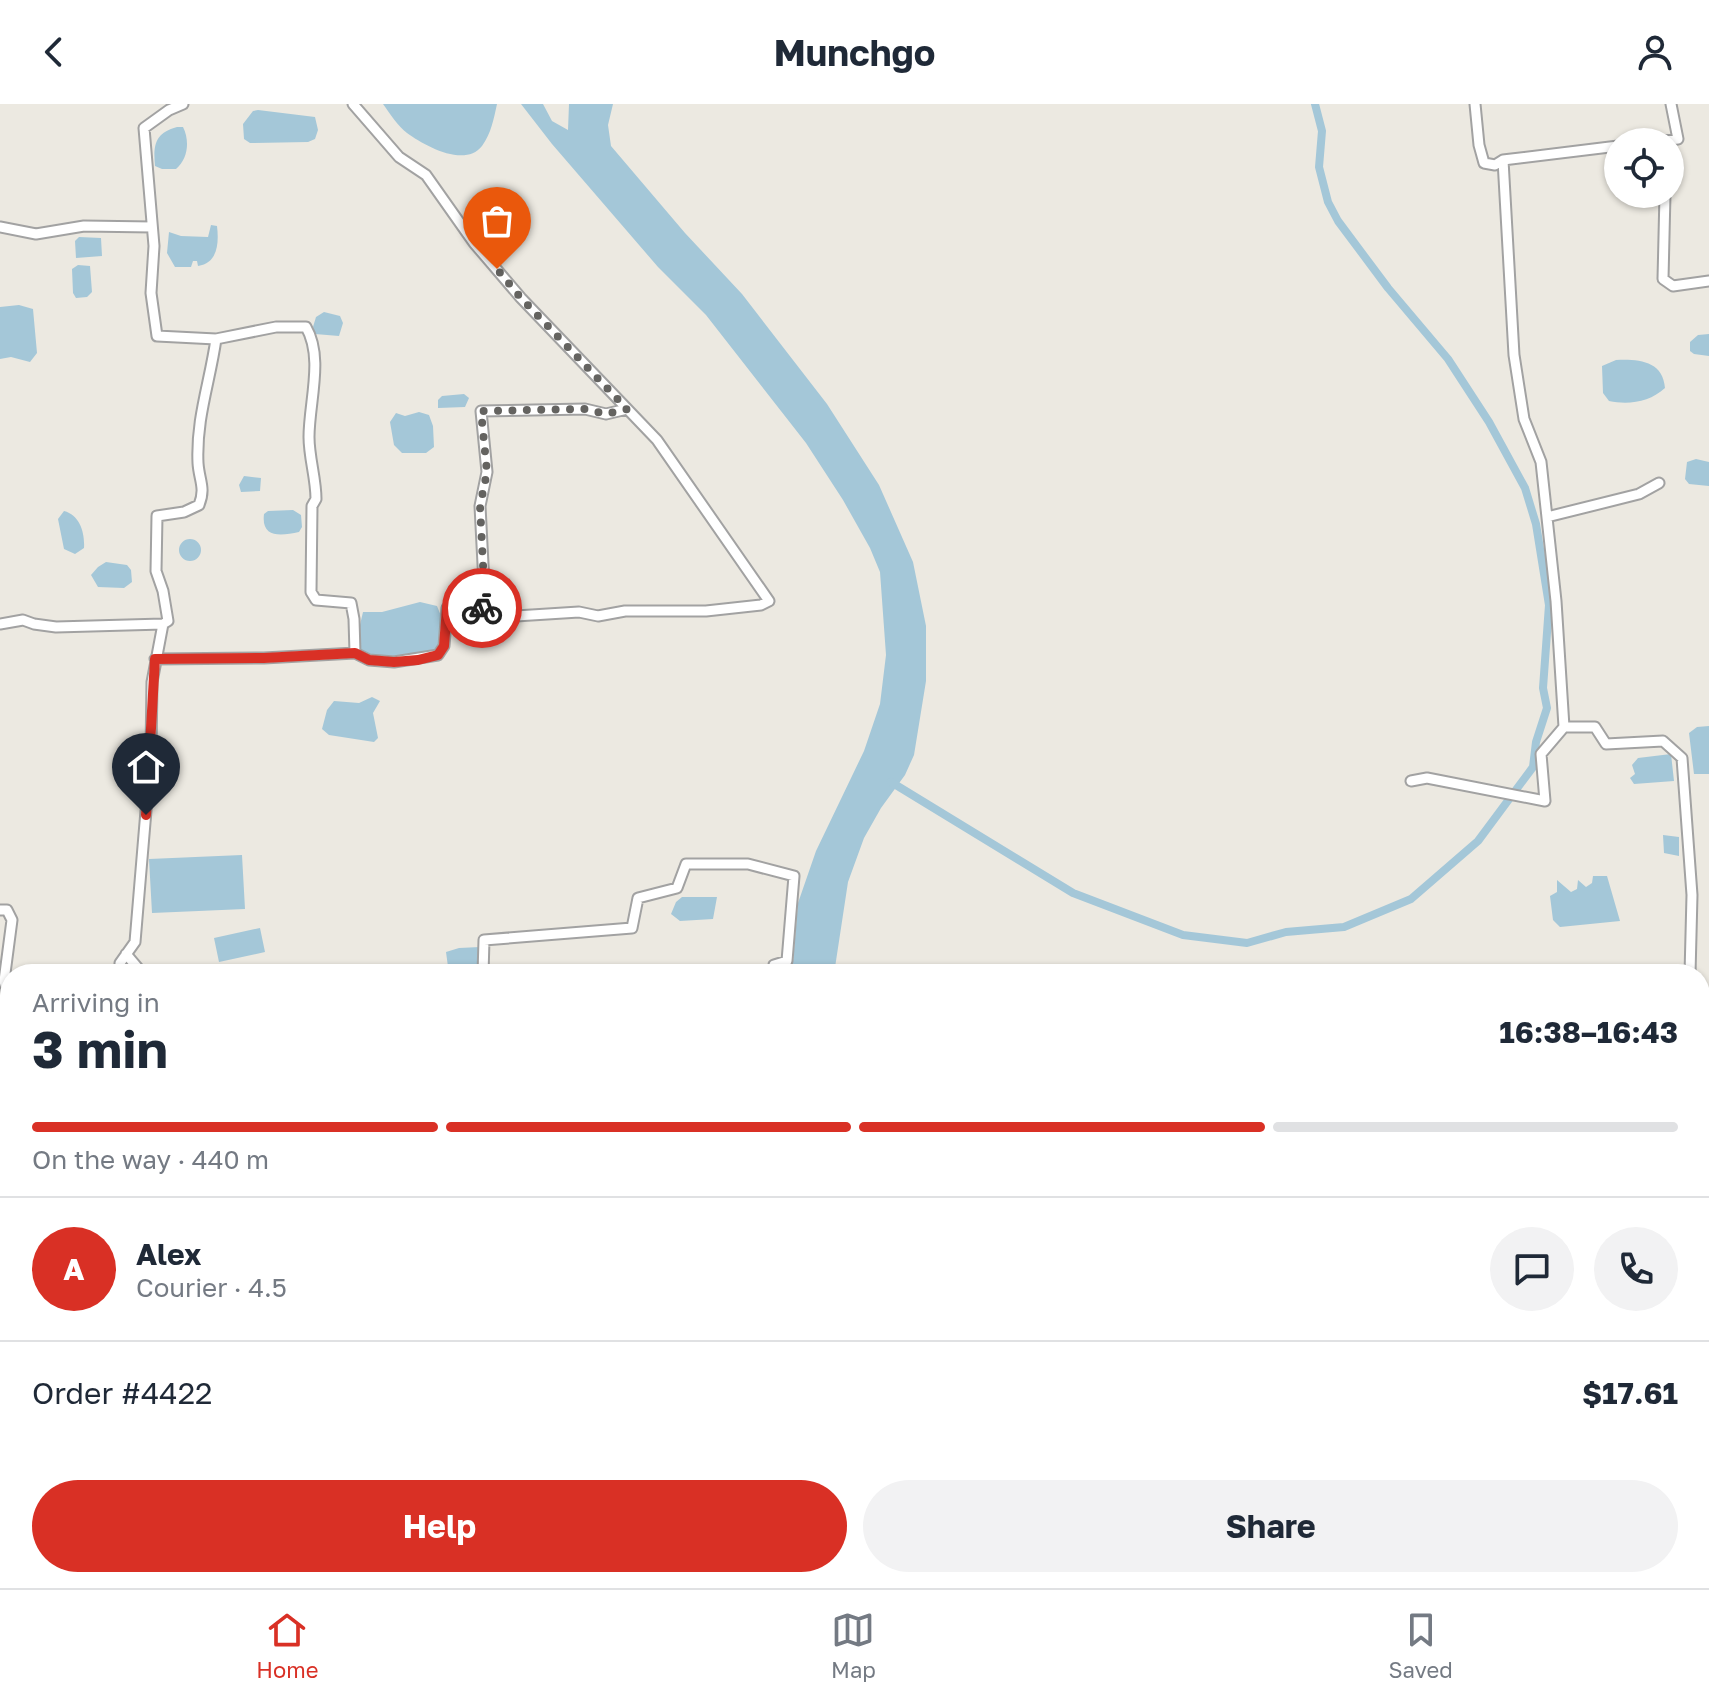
<!DOCTYPE html>
<html lang="en">
<head>
<meta charset="utf-8">
<style>
  body { margin:0; font-family:"Golos Text",sans-serif; background:#f2f2f3; color:#1f2937; height:100vh; display:flex; flex-direction:column; font-size:30px; white-space:nowrap }
  * { box-sizing:border-box; margin:0 }
  p { font-size:26px; color:#747a83 }
  .icon { flex:none; width:44px; height:44px; fill:none; stroke:currentColor; stroke-width:2; stroke-linecap:round; stroke-linejoin:round }
  .map { position:relative; flex:1; overflow:hidden }
  .sheet { position:absolute; left:0px; top:860px; width:1710px; height:624px; display:flex; flex-direction:column; background:#fff; border-radius:32px 32px 0 0; box-shadow:0 2px 6px #0004 }
  .sheet>* { flex:none }
  .tools { position:absolute; left:1604px; top:24px; display:grid; gap:16px }
  .tools a { display:grid; place-items:center; width:80px; height:80px; border-radius:50%; background:#fff; box-shadow:0 2px 6px #0004; font-size:40px }
  .pin { position:absolute; display:grid; place-items:center; width:68px; height:68px; color:#fff; margin:-82px -34px; border-radius:50% 50% 50% 0; rotate:-45deg; box-shadow:0 0 8px #0007 }
  .pin .icon { rotate:45deg }
  .courier { position:absolute; display:grid; place-items:center; width:80px; height:80px; margin:-40px; border:6px solid #d93025; border-radius:50%; background:#fff; color:#222; box-shadow:0 2px 10px #0007 }
  .head em { font-style:normal; font-weight:700 }
  .head div { display:flex; flex-direction:column-reverse }
  .head { display:flex; align-items:center; justify-content:space-between; height:136px; padding:0 32px }
  h1 { font-size:52px; font-weight:700; line-height:60px }
  .bar { display:grid; grid-template-columns:repeat(4,1fr); gap:12px 8px; align-content:center; height:96px; padding:0 32px }
  .bar i { height:10px; border-radius:6px; background:#e0e1e3 }
  .bar .selected { background:#d93025 }
  .bar p { grid-column:span 4 }
  .line { display:flex; align-items:center; gap:20px; padding:0 32px; border-top:2px solid #e0e1e3 }
  .line div { flex:1 }
  .round { display:grid; place-items:center; flex:none; width:84px; height:84px; border-radius:42px; background:#f2f2f3 }
  .cta { display:flex; gap:16px; margin-top:auto; padding:16px 32px }
  .cta a { flex:1; height:92px; border-radius:48px; background:#d93025; color:#fff; font-size:32px; font-weight:700; line-height:92px; text-align:center }
  .cta a+a { background:#f2f2f3; color:#1f2937 }
  header { display:flex; justify-content:space-between; align-items:center; height:104px; padding:0 32px; background:#fff; font-size:36px; font-weight:700 }
  .tabs { display:flex; justify-content:space-around; align-items:center; height:112px; border-top:2px solid #e0e1e3; background:#fff; font-size:22px; color:#747a83 }
  .tabs a { display:grid; justify-items:center; gap:4px }
  .tabs .selected { color:#d93025 }
  .map>svg:first-child { display:block }
  .water { fill:#a4c7d8 }
  .lines { fill:none; stroke-linecap:round; stroke-linejoin:round }
  .canal { stroke:#a4c7d8; stroke-width:8 }
  .street-casing { stroke:#a2a2a2; stroke-width:13 }
  .street { stroke:#fff; stroke-width:9 }
  .done { stroke:#646360; stroke-width:8; stroke-dasharray:0 14.4 }
  .route { stroke:#d93025; stroke-width:10 }
</style>
</head>
<body>
<header><svg class="icon" aria-label="back" viewBox="0 0 24 24"><path d="M15 5l-7 7 7 7"/></svg>Munchgo<svg class="icon" aria-label="person" viewBox="0 0 24 24"><circle cx="12" cy="8" r="4"/><path d="M4 21q1-7 8-7t8 7"/></svg></header>
<div class="map">
<svg width="1709" height="1484" viewBox="0 0 1709 1484">
  <rect width="100%" height="100%" fill="#ece9e1"/>
  <path class="water" d="M383 0H497C494 14 491 30 482 42 465 64 425 42 407 29 398 22 390 10 383 0Z
    M521 0H543L552 17 568 26 569 0H613L608 21 611 42 685 129 742 190 827 300 879 381 913 458 926 522V577L914 651 905 671 881 704 864 734 848 778 834 870H792L798 799 816 747 864 647 880 600 886 551 880 468 870 444 843 396 806 339 706 211 658 163 552 40Z
    M258 6 315 13 318 26 315 35 308 38 250 39 244 35 243 20 253 7Z
    M177 23H183C190 37 188 55 176 65H162L155 62C153 41 155 29 177 23Z
    M211 121 217 122C219 139 218 159 198 162L197 157H193L191 163H175L167 149 169 128 181 132 208 133Z
    M79 133 101 134 102 152 76 154 75 137Z
    M78 161 90 162 92 188 87 193 76 194 73 189 72 165Z
    M19 201 33 205 37 249 30 258 11 253 0 255V203Z
    M324 208 340 212 343 219 339 232 315 230 313 223 316 213Z
    M1709 230V252L1694 250 1690 247V238L1698 231Z
    M1616 256C1639 255 1663 257 1665 284 1650 298 1629 301 1609 297L1603 289 1602 262Z
    M464 290 469 294 465 303 438 304V296L442 292Z
    M419 308 429 311 433 322 434 343 426 349H402L394 341 390 318 396 309 405 312Z
    M1696 355 1709 358V382L1689 380 1685 375 1687 358Z
    M244 372 261 374 260 387 241 388 239 381Z
    M293 406 301 411 302 423 299 428C280 432 261 434 264 410L268 407Z
    M64 407C80 411 85 429 84 444L75 450 64 445 58 415Z
    M179 446a11 11 0 1 1 22 0a11 11 0 1 1-22 0Z
    M106 458 127 461 131 466 132 478 124 484 98 483 91 471 98 463Z
    M420 498 437 502 441 512 440 545C415 555 387 559 361 549L359 525 363 508H382Z
    M372 593 380 597 373 609 378 634 374 638 329 631 322 625 327 606 334 597 359 599Z
    M1709 622V670H1694L1689 629 1697 623Z
    M1671 650 1674 677 1634 680 1630 674 1635 670 1632 661 1638 654Z
    M1663 731 1679 733V752L1664 749Z
    M242 751 245 805 152 809 149 755Z
    M1593 772H1607L1620 817 1560 823 1553 816 1550 792 1557 788V776L1571 788 1577 785 1578 776 1586 783 1592 779Z
    M682 793H717L713 815 680 817 671 810 676 798Z
    M260 824 265 848 219 858 214 834Z
    M480 843 479 870H449L446 848 459 844Z
    M40 1474H88V1484H41Z
    M162 1474H282L283 1484H162Z"/>
  <g class="lines">
    <path class="canal" d="M891 678 1073 789 1183 831 1247 839 1286 828 1344 823 1411 795 1478 737 1533 663 1536 638 1547 604 1543 584 1549 501 1536 420 1525 384 1489 318 1448 255 1388 184 1338 117 1328 98 1319 63 1322 27 1315 0"/>
    <defs>
      <path id="street" d="M353 0 399 53 426 71 474 139 521 194 657 336 769 497 761 501 706 507H625L598 512 579 508 516 512 489 510 481 507
        M1654 38 1678 35 1671 0
        M1503 56 1618 42
        M1665 90 1663 175 1673 182 1709 177
        M0 123 36 130 84 122 152 123
        M216 235 276 223H306C324 254 309 298 309 333 309 354 316 374 316 395L312 402 311 488 316 496 351 499 354 515 355 549
        M1547 413 1639 390 1659 379
        M0 520 23 516 34 520 56 523 163 520 152 578 151 647 135 838 120 859V870
        M163 520 168 517 163 487 156 467 157 412 184 408 199 401C206 384 199 376 198 359 196 314 210 278 216 235L157 232 151 189 154 142 144 24 169 6 183 0
        M155 555 264 554 355 549 369 556 394 558 438 551 444 542 447 504 481 507 485 499 480 402 487 368 481 307 585 305 606 310 627 305
        M1564 623H1595L1606 640 1663 637 1682 654 1692 791 1690 870
        M1411 677 1427 674 1545 697 1541 650 1564 623 1556 497 1541 358 1524 315 1514 251 1503 56 1495 61 1484 59 1479 41 1475 0
        M0 806H7L12 816 4 877 10 898
        M126 850 142 869 156 870
        M483 870 484 836 632 824 638 794 677 784 686 760H748L794 772 787 857 774 861 775 870
        M1700 1037 1709 1043
        M153 1474 154 1484
        M908 1474V1484
        M307 1484 308 1474
        M1003 1484 1038 1474"/>
    </defs>
    <use href="#street" class="street-casing"/>
    <use href="#street" class="street"/>
  </g>
  <g class="lines">
    <path class="done" d="M482 504 485 499 480 402 487 368 481 307 585 305 606 310 627 305 521 194 497 165"/>
    <path class="route" d="M146 711 155 555 264 554 355 549 369 556 394 558 418 556 438 551 444 542 447 504 481 507 482 504"/>
  </g>
</svg>
<div class="tools">
<a><svg class="icon" aria-label="locate" viewBox="0 0 24 24"><circle cx="12" cy="12" r="6"/><path d="M12 2v4M12 18v4M2 12h4M18 12h4"/></svg></a>
</div>
<div class="pin" style="left:497px;top:165px;background:#ea580c"><svg class="icon" aria-label="bag" viewBox="0 0 24 24"><path d="M5 8h14l-1 12H6zM9 8a3 3 0 0 1 6 0"/></svg></div>
<div class="pin" style="left:146px;top:711px;background:#1f2937"><svg class="icon" aria-label="home" viewBox="0 0 24 24"><path d="M3 11l9-7 9 7M6 9v11h12V9"/></svg></div>
<div class="courier" style="left:482px;top:504px"><svg class="icon" aria-label="bike" viewBox="0 0 24 24"><circle cx="6" cy="16" r="4"/><circle cx="18" cy="16" r="4"/><path d="M6 16l4-8h5l3 8M10 8l3 8H6M13 5h3"/></svg></div>
<section class="sheet">
<div class="head"><div><h1>3 min</h1><p>Arriving in</p></div><em>16:38–16:43</em></div>
<div class="bar"><i class="selected"></i><i class="selected"></i><i class="selected"></i><i></i><p>On the way · 440 m</p></div>
<div class="line" style="height:144px"><b class="round" style="background:#d93025;color:#fff">A</b><div><b>Alex</b><p>Courier · 4.5</p></div><a class="round"><svg class="icon" aria-label="chat" viewBox="0 0 24 24"><path d="M4 5h16v11H9l-5 4z"/></svg></a><a class="round"><svg class="icon" aria-label="phone" viewBox="0 0 24 24"><path d="M5 4h4l2 5-3 2q2 4 5 5l2-3 5 2v4C11 20 4 13 5 4z"/></svg></a></div>
<div class="line" style="height:104px"><div>Order #4422</div><b>$17.61</b></div>
<div class="cta"><a>Help</a><a>Share</a></div>
</section>
</div>
<nav class="tabs">
<a class="selected"><svg class="icon" aria-label="home" viewBox="0 0 24 24"><path d="M3 11l9-7 9 7M6 9v11h12V9"/></svg>Home</a>
<a><svg class="icon" aria-label="map" viewBox="0 0 24 24"><path d="M3 6l6-2 6 2 6-2v14l-6 2-6-2-6 2zM9 4v14M15 6v14"/></svg>Map</a>
<a><svg class="icon" aria-label="saved" viewBox="0 0 24 24"><path d="M7 4h10v16l-5-4-5 4z"/></svg>Saved</a>
</nav>
</body>
</html>
